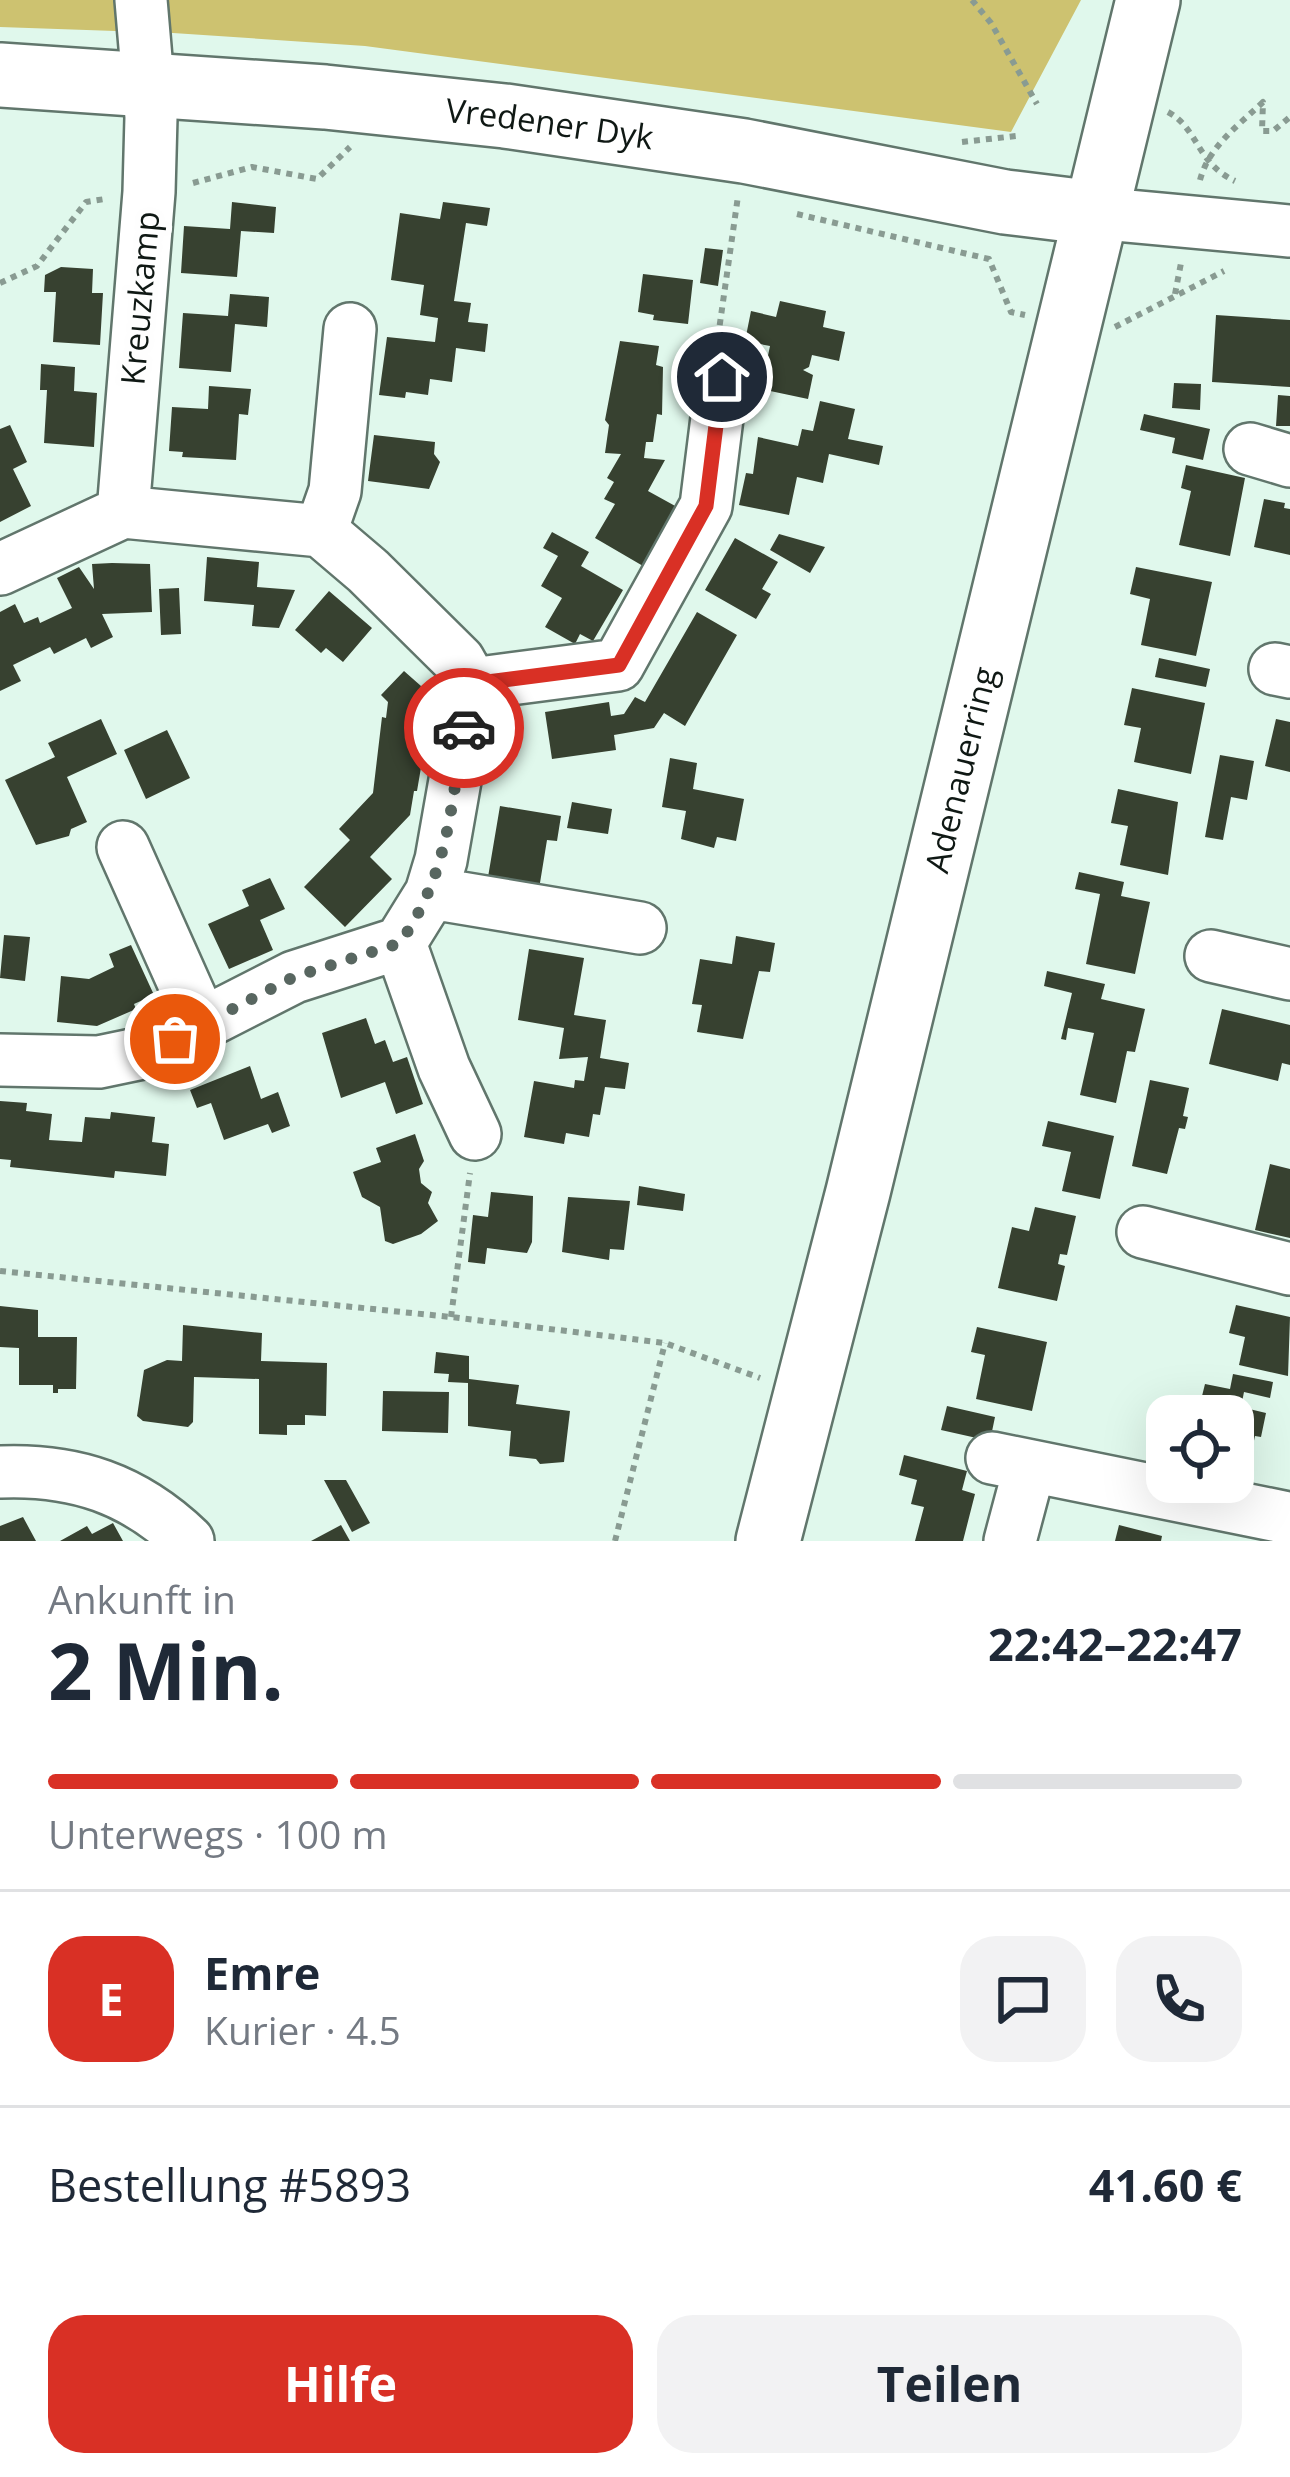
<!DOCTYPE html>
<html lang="de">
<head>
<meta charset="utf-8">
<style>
  body { margin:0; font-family:"Open Sans",sans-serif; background:#f2f2f3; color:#1f2937; height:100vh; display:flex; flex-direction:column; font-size:45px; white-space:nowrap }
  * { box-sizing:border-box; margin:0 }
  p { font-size:39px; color:#747a83 }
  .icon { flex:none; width:66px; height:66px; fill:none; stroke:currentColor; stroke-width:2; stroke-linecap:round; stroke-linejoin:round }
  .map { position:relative; height:1541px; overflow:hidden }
  .details { display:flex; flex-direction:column; background:#fff; flex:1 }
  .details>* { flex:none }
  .fabs { position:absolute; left:1146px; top:1395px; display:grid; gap:24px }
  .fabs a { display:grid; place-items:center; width:108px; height:108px; border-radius:24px; background:#fff; box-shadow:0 12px 48px #0002; font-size:60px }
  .pin { position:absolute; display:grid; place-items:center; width:102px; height:102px; color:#fff; margin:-51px; border:6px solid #fff; border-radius:50%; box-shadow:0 3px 12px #0007 }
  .courier { position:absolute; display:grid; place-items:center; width:120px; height:120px; margin:-60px; border:9px solid #d93025; border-radius:50%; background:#fff; color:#222; box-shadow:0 3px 15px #0007 }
  .summary em { font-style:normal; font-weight:700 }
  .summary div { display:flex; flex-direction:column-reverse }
  .summary { display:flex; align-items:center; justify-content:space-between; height:204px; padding:0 48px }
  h1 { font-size:78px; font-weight:700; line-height:90px }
  .bar { display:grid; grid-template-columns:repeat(4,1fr); gap:18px 12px; align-content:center; height:144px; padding:0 48px }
  .bar i { height:15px; border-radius:9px; background:#e0e1e3 }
  .bar .current { background:#d93025 }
  .bar p { grid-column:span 4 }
  .line { display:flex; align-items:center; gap:30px; padding:0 48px; border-top:3px solid #e0e1e3 }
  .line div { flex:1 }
  .round { display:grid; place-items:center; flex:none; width:126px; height:126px; border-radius:36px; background:#f2f2f3 }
  .cta { display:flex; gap:24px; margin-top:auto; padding:24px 48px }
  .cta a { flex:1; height:138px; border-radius:36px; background:#d93025; color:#fff; font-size:48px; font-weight:700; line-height:138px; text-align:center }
  .cta a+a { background:#f2f2f3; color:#1f2937 }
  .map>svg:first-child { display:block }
  .green { fill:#cdc270 }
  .building { fill:#374130 }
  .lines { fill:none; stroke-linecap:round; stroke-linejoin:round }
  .minor-casing { stroke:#61766c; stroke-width:56 }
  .major-casing { stroke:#61766c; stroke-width:68 }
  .path { stroke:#899b92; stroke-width:6; stroke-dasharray:6 6; stroke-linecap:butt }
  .minor { stroke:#fff; stroke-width:51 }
  .major { stroke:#fff; stroke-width:63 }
  .done { stroke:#586660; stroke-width:12; stroke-dasharray:0 21.6 }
  .route { stroke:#d93025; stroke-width:15 }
  .labels { text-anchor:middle; stroke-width:12; stroke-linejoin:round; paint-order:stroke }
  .street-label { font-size:33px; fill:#0f1814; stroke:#fefefe }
</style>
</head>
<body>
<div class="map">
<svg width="1290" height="1541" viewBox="0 0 1290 1541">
  <rect width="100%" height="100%" fill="#e0f8ec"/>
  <path class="green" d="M0 0H1081L1011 132 365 46 173 33 0 27Z"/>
  <path class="building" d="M232 202 276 207 274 233 241 231 237 277 181 273 184 226 230 229Z
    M443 202 490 208 487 226 466 223 454 301 471 303 468 322 488 324 485 352 456 348 452 382 430 379 428 395 406 392 405 398 379 395 387 337 435 342 438 318 420 315 424 285 391 280 400 213 440 219Z
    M705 248 723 250 718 286 700 283Z
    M61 267 93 269 92 293H103L100 345 53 342 56 292H44L45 275Z
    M643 274 693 280 688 324 653 320 654 315 638 312Z
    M230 294 269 297 267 327 235 324 231 372 179 368 183 313 228 316Z
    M780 301 826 311 823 327 845 332 839 361 812 355 809 367 803 370 813 375 808 399 761 389 770 346 745 341 751 311 776 317Z
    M1216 315 1290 320V387L1212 382Z
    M620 341 659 346 656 365 663 367 662 415 657 414 653 442H646L644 458 665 460 648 491 677 507 643 566 595 538 615 504 604 499 614 482 607 478 621 454 605 453 609 425 605 420Z
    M41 364 75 367 74 391 97 393 94 447 44 443 47 390H40Z
    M1174 383 1201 384 1200 410 1172 408Z
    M209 386 251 389 248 415 239 414 236 460 182 457 183 452 169 451 172 407 208 409Z
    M1278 395 1290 396V426H1276Z
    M820 401 855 409 848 439 883 446 879 465 829 454 823 483 797 477 789 515 739 505 746 473 753 474 758 437 798 446 802 429 813 431Z
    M1144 414 1210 429 1203 460 1172 453 1175 438 1140 430Z
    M10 425 27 462 13 469 31 506 0 522V429Z
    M374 435 435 442 434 454 440 462 429 489 368 481Z
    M1186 465 1245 478 1230 556 1179 545 1191 491 1181 488Z
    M1264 499 1285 503 1284 508 1290 509V555L1254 547Z
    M552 532 589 552 581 566 623 590 593 641 580 634 575 644 545 627 562 598 541 586 558 556 543 548Z
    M779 534 825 547 810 573 770 550Z
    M735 538 778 562 762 589 771 594 756 619 705 590Z
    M207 557 259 562 257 587 295 590 279 628 252 626 254 605 204 601Z
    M112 563 150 564 152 612 102 614 113 637 91 648 86 638 54 654 50 647 13 665 21 681 0 691V612L15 604 24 623 38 617 40 623 72 608 57 578 79 567 94 589 92 564Z
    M1136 567 1212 582 1196 656 1141 645 1150 599 1130 594Z
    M179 588 181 634 161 635 159 589Z
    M329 591 372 628 343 662 326 648 321 653 295 630Z
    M697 612 737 635 685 726 664 713 654 728 614 735 616 750 552 759 545 712 609 702 611 716 624 714 635 697 645 702Z
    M1159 658 1210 669 1206 687 1155 677Z
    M404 671 421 686 417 707 431 709 417 791H414L410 815 370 857 392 879 345 927 304 887 350 840 339 829 373 793 382 717 386 718 388 702 381 695Z
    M1132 688 1205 703 1191 774 1134 762 1141 728 1124 725Z
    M101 719 117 754 67 777 87 822 71 829 69 836 36 845 5 780 55 757 48 743Z
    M1276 719 1290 722V772L1265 766Z
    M167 730 190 778 146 799 124 750Z
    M1220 755 1254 761 1247 800 1231 797 1223 840 1205 837Z
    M670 758 697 763 693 789 744 799 736 841 717 837 714 848 681 839 686 811 662 807Z
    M1118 789 1178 802 1168 875 1120 865 1128 826 1111 823Z
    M572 802 612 809 608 834 567 828Z
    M500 806 561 816 557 841 547 840 539 889 487 883Z
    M1079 872 1124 882 1121 896 1150 902 1135 974 1086 964 1100 894 1075 889Z
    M270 878 285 909 260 920 273 950 229 969 208 924 249 906 242 890Z
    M4 935 30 937 25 981 0 978Z
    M736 936 775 943 770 972 759 971 743 1039 697 1032 702 1005 692 1004 700 959 732 964Z
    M131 945 154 995 134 1004 136 1009 97 1026 57 1022 61 976 89 979 114 967 109 954Z
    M529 949 584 958 574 1015 606 1020 600 1058 629 1063 625 1089 605 1087 600 1115 593 1114 589 1137 566 1133 564 1144 524 1137 534 1081 574 1088 575 1080 584 1081 588 1057 559 1059 564 1028 518 1020Z
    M1047 971 1105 984 1101 999 1145 1009 1135 1052 1127 1051 1116 1103 1080 1095 1094 1033 1068 1028 1066 1040 1061 1039 1072 993 1044 986Z
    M1222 1009 1290 1025V1065L1282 1063 1278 1081 1209 1064Z
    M366 1018 375 1044 385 1040 393 1062 407 1057 423 1104 396 1114 385 1082 341 1098 322 1033Z
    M250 1066 261 1099 278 1092 290 1126 272 1133 268 1124 224 1140 211 1103 197 1108 190 1090Z
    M1150 1080 1189 1088 1183 1116 1188 1117 1185 1129 1179 1128 1167 1174 1132 1166Z
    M0 1101 27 1103 26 1111 52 1114 49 1140 82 1142 85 1117 110 1119 111 1112 155 1117 152 1142 169 1144 166 1176 115 1171 114 1178 10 1167 11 1160 0 1159Z
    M1048 1121 1114 1136 1100 1199 1062 1191 1071 1152 1042 1146Z
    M415 1134 424 1161 419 1169 421 1183 432 1192 428 1203 438 1221 421 1234 393 1244 385 1241 380 1207 362 1197 353 1172 381 1162 376 1148Z
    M1270 1164 1290 1169V1238L1255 1230Z
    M639 1186 685 1194 683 1211 637 1205Z
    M491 1192 533 1196 532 1242 527 1253 487 1248 485 1264 468 1262 473 1215 488 1217Z
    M568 1197 630 1201 624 1250 610 1249 609 1260 562 1252Z
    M1035 1207 1076 1216 1067 1255 1060 1254 1058 1264 1065 1266 1057 1301 998 1288 1012 1227 1029 1231Z
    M1236 1305 1290 1317 1288 1376 1239 1365 1245 1337 1229 1333Z
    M0 1306 38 1310V1337H77L76 1389H58V1393H53V1385H19V1348L0 1347Z
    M183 1325 262 1333 261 1361 327 1363 326 1416 305 1415V1425H287V1435L259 1434V1379L194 1377 193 1422 188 1427 143 1421 137 1416 144 1370 167 1360 182 1361Z
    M977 1327 1047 1342 1032 1411 976 1399 985 1355 971 1352Z
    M436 1352 469 1356V1379L519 1385 516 1404 570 1411 564 1462 540 1464 536 1459 509 1456 511 1431 468 1426V1383L448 1382 449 1374 434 1373Z
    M1233 1374 1273 1382 1270 1398 1244 1392 1241 1407 1266 1413 1261 1437 1255 1436 1246 1478 1233 1475V1416H1197L1205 1384 1230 1389Z
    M383 1391 449 1392 448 1433 382 1431Z
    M947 1406 995 1417 990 1441 941 1430Z
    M904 1455 967 1471 962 1490 975 1494 963 1541H915L924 1507 911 1504 917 1480 899 1475Z
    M324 1480H346L370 1523 352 1532Z
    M23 1517 36 1541H0V1526Z
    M113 1523 123 1541H60L87 1526 92 1534Z
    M341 1525 350 1541H311Z
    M1119 1525 1162 1536 1161 1541H1115Z"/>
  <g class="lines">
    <defs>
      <path id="minor" d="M141 0 151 117 149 192 123 512 321 531 368 571 459 661 472 684 441 860 431 893 400 943
        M1095 213 1290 231
        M1250 449 1290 461
        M321 531 335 491 350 329
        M0 569 123 512
        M1275 669 1290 672
        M472 684 618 665 706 506 722 378
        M123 847 203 1026
        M431 893 640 928
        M1211 956 1290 974
        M0 1060 99 1062 147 1052 294 977 400 943 444 1068 475 1134
        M1143 1232 1290 1269
        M992 1458 1288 1518
        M0 1472C75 1469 134 1489 188 1541
        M1010 1541 1030 1466"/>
      <g id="major">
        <path id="s1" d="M0 75 325 97 505 116 744 151 1005 202 1095 213"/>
        <path id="s2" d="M768 1541 858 1192 1148 0"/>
      </g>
    </defs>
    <use href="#minor" class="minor-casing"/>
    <use href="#major" class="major-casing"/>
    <path class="path" d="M972 0 991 23 1037 104
      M1168 112C1199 129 1196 163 1235 181
      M962 142 1016 136
      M1200 180C1209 146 1238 126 1263 102L1262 131H1273L1290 117
      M193 183 252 167 317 179 350 147
      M797 214 989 259 1011 312 1025 315
      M0 283 37 266 86 202 105 199
      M1175 294 1181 263
      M1115 327 1224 271
      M718 337 738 196
      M0 1271 451 1317 665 1343 760 1378
      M451 1317 470 1173
      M615 1541 665 1343"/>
    <use href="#minor" class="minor"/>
    <use href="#major" class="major"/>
  </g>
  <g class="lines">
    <path class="done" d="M175 1039 294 977 400 943C449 872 450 810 464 728"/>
    <path class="route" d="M464 728 472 684 619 665 706 506 722 377"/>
  </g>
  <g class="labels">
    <g class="street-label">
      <text dy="12" stroke="none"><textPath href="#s1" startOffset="552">Vredener Dyk</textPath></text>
      <text transform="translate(140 298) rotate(-85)" y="12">Kreuzkamp</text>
      <text dy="12" stroke="none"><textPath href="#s2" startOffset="795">Adenauerring</textPath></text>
    </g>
  </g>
</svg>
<div class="fabs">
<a><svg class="icon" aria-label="locate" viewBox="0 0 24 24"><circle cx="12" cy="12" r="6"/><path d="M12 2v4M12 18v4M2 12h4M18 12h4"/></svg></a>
</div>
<div class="pin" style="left:175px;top:1039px;background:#ea580c"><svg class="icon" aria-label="bag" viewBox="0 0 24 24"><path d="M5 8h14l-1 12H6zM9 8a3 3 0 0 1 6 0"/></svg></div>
<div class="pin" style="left:722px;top:377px;background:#1f2937"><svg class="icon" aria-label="home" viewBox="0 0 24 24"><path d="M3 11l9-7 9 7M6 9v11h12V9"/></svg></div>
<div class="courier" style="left:464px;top:728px"><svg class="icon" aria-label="car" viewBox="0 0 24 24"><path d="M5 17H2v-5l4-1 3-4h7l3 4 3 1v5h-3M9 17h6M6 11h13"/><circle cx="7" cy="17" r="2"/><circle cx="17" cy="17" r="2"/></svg></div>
</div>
<section class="details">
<div class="summary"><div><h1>2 Min.</h1><p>Ankunft in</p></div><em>22:42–22:47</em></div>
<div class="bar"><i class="current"></i><i class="current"></i><i class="current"></i><i></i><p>Unterwegs · 100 m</p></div>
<div class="line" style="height:216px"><b class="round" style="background:#d93025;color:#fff">E</b><div><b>Emre</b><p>Kurier · 4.5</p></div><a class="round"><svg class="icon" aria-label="chat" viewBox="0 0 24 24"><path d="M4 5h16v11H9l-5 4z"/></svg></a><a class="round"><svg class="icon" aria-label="phone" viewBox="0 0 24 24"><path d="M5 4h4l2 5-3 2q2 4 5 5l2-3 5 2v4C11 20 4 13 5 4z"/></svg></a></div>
<div class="line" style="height:156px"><div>Bestellung #5893</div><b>41.60 €</b></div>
<div class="cta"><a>Hilfe</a><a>Teilen</a></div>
</section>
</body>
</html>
